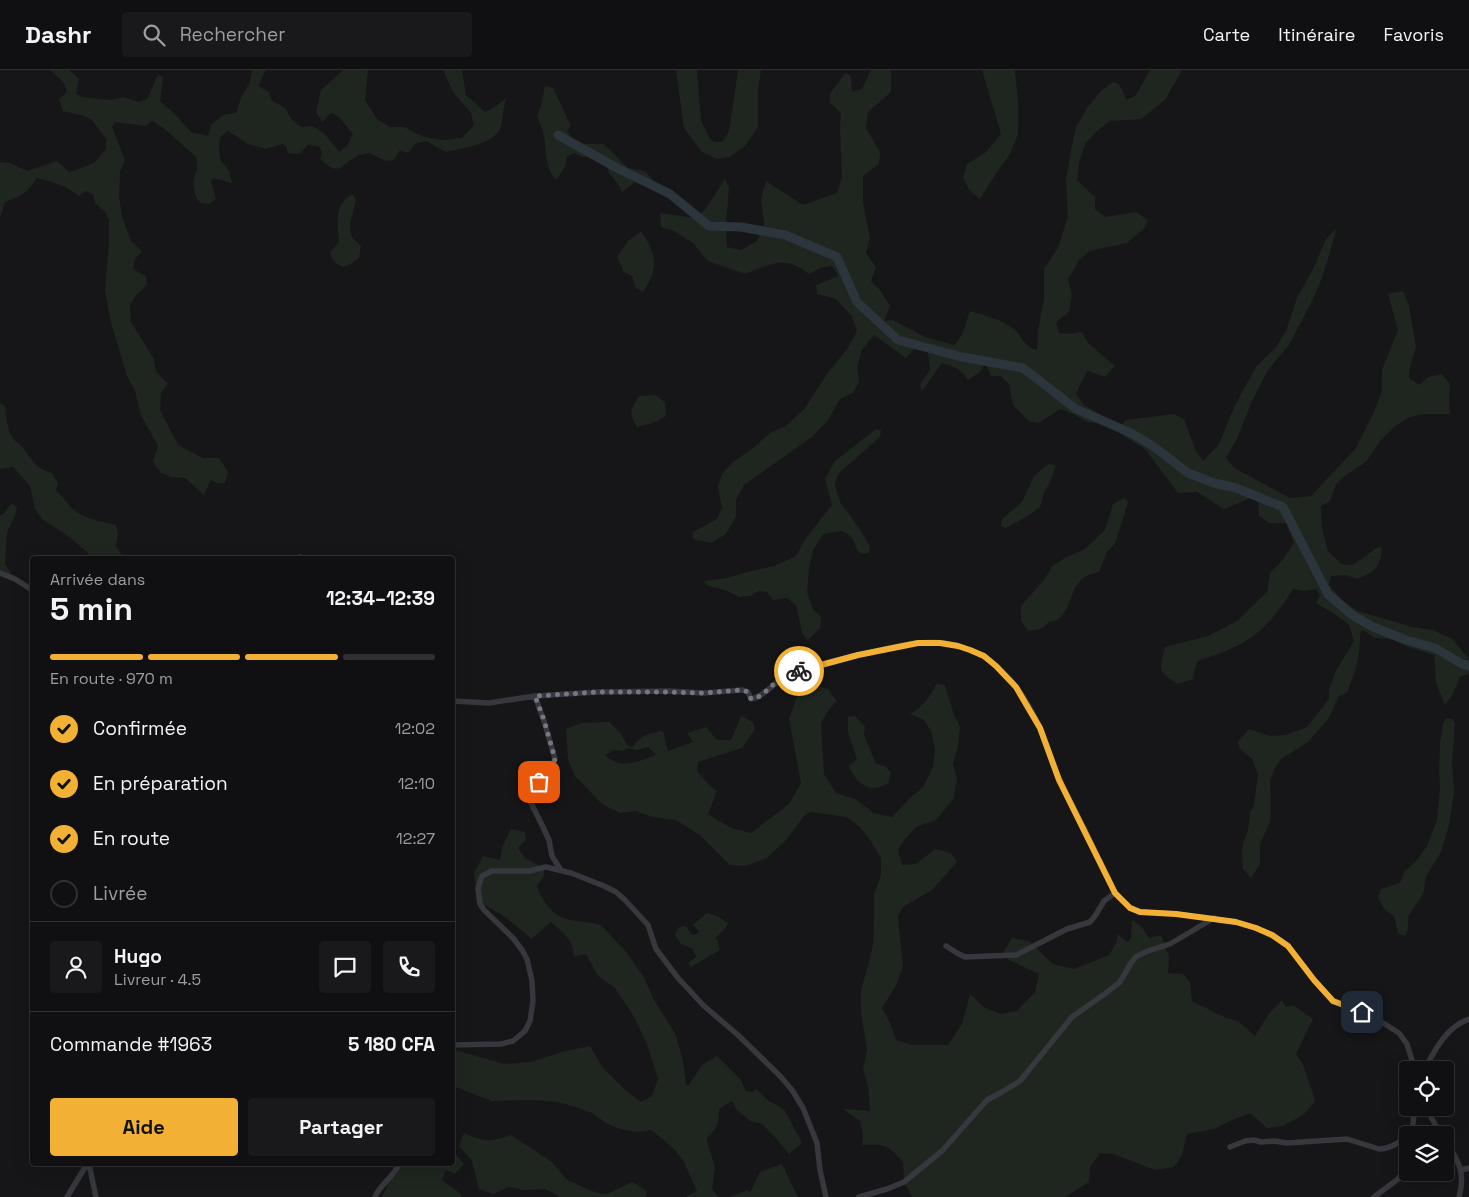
<!DOCTYPE html>
<html lang="fr">
<head>
<meta charset="utf-8">
<style>
  body { margin:0; font-family:"Space Grotesk",sans-serif; background:#19191b; color:#f1f3f6; height:100vh; display:flex; flex-direction:column; font-size:19px; white-space:nowrap }
  * { box-sizing:border-box; margin:0 }
  p { font-size:16px; color:#9c9d9f }
  .icon { flex:none; width:28px; height:28px; fill:none; stroke:currentColor; stroke-width:2; stroke-linecap:round; stroke-linejoin:round }
  .map { position:relative; flex:1; overflow:hidden }
  .drawer { position:absolute; left:30px; top:486px; width:425px; height:610px; display:flex; flex-direction:column; background:#101012; border-radius:5px; box-shadow:0 5px 20px #0002,0 0 0 1px #303032 }
  .drawer>* { flex:none }
  .controls { position:absolute; left:1399px; top:991px; display:grid; gap:10px }
  .controls a { display:grid; place-items:center; width:55px; height:55px; border-radius:5px; background:#101012; box-shadow:0 5px 20px #0002,0 0 0 1px #303032; font-size:25px }
  .pin { position:absolute; display:grid; place-items:center; width:42px; height:42px; color:#fff; margin:-21px; border-radius:10px; box-shadow:0 2px 8px #0006 }
  .courier { position:absolute; display:grid; place-items:center; width:50px; height:50px; margin:-25px; border:4px solid #f2b134; border-radius:50%; background:#fff; color:#222; box-shadow:0 1px 6px #0007 }
  .head em { font-style:normal; font-weight:700 }
  .head div { display:flex; flex-direction:column-reverse }
  .head { display:flex; align-items:center; justify-content:space-between; height:85px; padding:0 20px }
  h1 { font-size:32px; font-weight:700; line-height:38px }
  .bar { display:grid; grid-template-columns:repeat(4,1fr); gap:8px 5px; align-content:center; height:60px; padding:0 20px }
  .bar i { height:6px; border-radius:4px; background:#303032 }
  .bar .on { background:#f2b134 }
  .bar p { grid-column:span 4 }
  .line { display:flex; align-items:center; gap:12px; padding:0 20px; border-top:1px solid #303032 }
  .line div { flex:1 }
  .round { display:grid; place-items:center; flex:none; width:52px; height:52px; border-radius:5px; background:#19191b }
  ol { padding:0 20px; list-style:none }
  li { display:flex; align-items:center; gap:15px; height:55px }
  li p { margin-inline-start:auto }
  li .icon { padding:5px; border-radius:50%; background:#f2b134; color:#111; stroke-width:4 }
  li:last-child { color:#9c9d9f }
  li i { width:28px; height:28px; border:2px solid #303032; border-radius:50% }
  .primary-button { display:flex; gap:10px; margin-top:auto; padding:10px 20px }
  .primary-button a { flex:1; height:58px; border-radius:5px; background:#f2b134; color:#111; font-size:20px; font-weight:700; line-height:58px; text-align:center }
  .primary-button a+a { background:#19191b; color:#f1f3f6 }
  header { display:flex; align-items:center; gap:30px; box-sizing:border-box; height:70px; padding:0 25px; background:#101012; border-bottom:1px solid #303032 }
  header strong { font-size:24px }
  nav { display:flex; gap:28px; margin-inline-start:auto; font-size:18px }
  .search { width:350px; height:45px; background:#19191b; display:flex; align-items:center; gap:12px; box-sizing:border-box; padding:0 18px; border-radius:5px; color:#9c9d9f; font-size:19px }
  .map>svg:first-child { display:block }
  .green { fill:#1e261f; fill-rule:evenodd }
  .lines { fill:none; stroke-linecap:round; stroke-linejoin:round }
  .river { stroke:#2c353c; stroke-width:9 }
  .minor { stroke:#37383d; stroke-width:5.5 }
  .done { stroke:#757880; stroke-width:5; stroke-dasharray:0 9 }
  .route { stroke:#f2b134; stroke-width:6 }
</style>
</head>
<body>
<header>
<strong>Dashr</strong>
<div class="search"><svg class="icon" aria-label="search" viewBox="0 0 24 24"><circle cx="10" cy="10" r="6"/><path d="M15 15l6 6"/></svg>Rechercher</div>
<nav><a>Carte</a><a>Itinéraire</a><a>Favoris</a></nav>
</header>
<div class="map">
<svg width="1469" height="1127" viewBox="0 0 1469 1127">
  <rect width="100%" height="100%" fill="#161618"/>
  <path class="green" d="M50 0H69L79 9 76 24 83 27 111 30 123 27 139 32 147 29 158 5 163 7 160 31 173 42 191 62 208 66 211 55 223 45 236 43 241 28 250 12 252 0H266L258 16 269 22 271 30 285 38 292 50 301 57 312 56 324 63 339 82 347 76 353 64 338 46 331 43 322 52 316 42 321 20 343 0H368L365 30 377 49 390 57H404L424 67 444 70 462 68 474 55 471 43 453 22 443 0H462L466 25 485 42 495 37 506 28C504 35 502 55 500 59 493 74 461 79 446 82L426 71 415 74 408 83 400 80 394 90 386 91 369 83C366 84 361 84 358 86 339 95 341 108 320 89L322 81 318 76 308 75 299 84 288 83 286 76 282 74 266 79 248 74 228 61 220 67 219 75 220 89 229 101 232 113 213 108 211 112 216 129 209 134 200 133 195 125 193 111 197 99 196 87 167 61 152 50 146 56 115 52 112 57 125 90 120 102 119 127 122 146 131 171 142 181 135 189 133 199 146 206 147 215 136 225 130 235 131 252 154 289 156 301 168 314 161 323 160 340 178 375 203 388H219L228 402 225 413H217L211 410 204 425 185 408 171 407 161 403 153 392 158 376 141 345 135 321 127 306 111 253 105 220 109 172V150L105 142 95 133 93 124 85 121 79 126C67 116 52 111 37 108 27 123 22 126 5 132L0 148V92L10 93 27 101 57 91 69 102 79 99 95 92 106 79V69L92 50 84 46 63 41 59 29 67 22 64 13Z
    M676 0H697L701 51 709 67 714 72H722L729 62 738 0H761L758 20V57L745 76 729 87 717 89 702 82 684 58Z
    M871 0H891V22L868 42 866 58 880 82 879 94 863 106V133L870 168 866 183 876 197 871 211 880 220 890 236 884 251 893 250 925 267 954 275 962 265 970 241C985 246 1002 249 1014 259 1025 268 1021 275 1037 280L1038 261 1044 228V199L1058 178 1068 146 1066 111 1071 80 1076 57 1087 38 1101 21 1113 12 1119 14 1127 30 1136 25 1150 0H1182L1165 30 1141 49 1110 51 1096 62 1085 74 1079 93 1077 110 1095 127V139L1105 147 1136 142 1148 150 1145 158 1127 173 1090 181 1080 189 1068 209 1072 225 1069 242 1056 252 1059 263 1069 264 1082 262 1088 273 1115 296 1105 307 1088 301 1082 311 1076 324 1084 335 1105 347V354L1087 352 1075 345 1061 339 1038 353 1029 351 1013 335 1009 314 1001 306H991L985 293 980 302 968 310C961 299 955 297 942 293L922 321 920 314 930 300 927 276 914 279 906 288 874 265 862 280 857 297 859 312 853 323 840 329 828 350 812 367 744 415 736 430V446L726 464 711 473 693 469V462L717 449 722 437 718 417 722 404 733 392 753 378 770 363 786 356 805 338 827 304 848 278 857 261 851 245 836 229 817 224 816 215 839 206 832 196 820 198 809 204C802 199 795 194 787 193 776 190 755 200 745 204L708 191 693 173 674 161 661 157 660 143 695 148 705 140 725 109 729 117 726 155 727 177 741 180 757 171 764 154 761 128 766 111 803 135 837 123 842 107 840 60 841 43 830 33V24L845 3 851 6 852 22 862 19Z
    M982 0H1015L1018 32V64L1010 84 995 105 980 129 969 120 963 107 967 94 986 82 1001 64Z
    M545 16 553 18 571 56 567 61 577 74H604L628 98 645 101 656 113V118L648 117 635 112 622 122 618 114 609 103 606 93 600 88 582 87 574 83 567 87 565 97 556 110C545 99 546 81 544 66 543 60 540 53 537 46L541 36Z
    M353 124 356 130 350 154 351 166 361 176 359 188 349 195 343 197C336 194 332 191 330 183L339 171C337 154 334 132 353 124Z
    M1337 158 1322 208 1312 231 1289 275 1268 300 1252 331 1237 369 1226 388 1234 398 1290 428 1311 426 1356 378 1373 344 1382 321V300L1398 260 1388 224 1403 221 1409 236 1416 277 1410 297 1409 308 1419 315 1428 307 1442 304 1450 314 1449 326 1450 344H1424L1410 347 1395 356 1381 370 1366 392 1346 405 1336 414 1330 431 1321 436 1322 458 1328 481 1341 494 1352 495 1365 487 1376 478 1382 477C1380 498 1376 501 1357 509L1346 505 1331 506 1329 515 1343 531 1358 541 1412 557 1433 560 1452 569 1469 589V603L1460 607 1453 624 1445 635 1436 613 1435 594 1434 585 1408 577 1391 569 1375 568 1363 560 1360 563C1361 585 1355 603 1347 623L1339 626 1329 648 1308 672 1281 689 1274 700 1270 711 1271 739 1270 752 1260 774V794L1251 808 1243 799 1242 785 1243 774 1248 761 1250 742 1254 735 1258 704 1252 689 1239 678 1238 672 1249 659 1270 666 1286 665 1307 657 1329 629V619L1337 599 1354 571 1349 555 1336 545 1316 533 1320 525 1316 519 1303 521 1293 519C1281 538 1266 559 1246 571 1231 580 1214 585 1198 591L1195 598 1193 609 1177 614C1157 600 1159 600 1165 577L1208 566 1237 551 1267 522 1270 503 1281 492 1294 473 1286 453H1269L1259 446 1258 432 1253 427 1224 439 1197 422 1178 423 1145 379 1116 361 1126 350 1174 344 1184 349 1196 381 1203 391 1219 374 1235 335 1256 297 1276 277 1286 261 1297 228 1314 197 1326 169Z
    M641 161C657 184 659 199 643 222L636 218 632 206 624 202 617 187 628 171Z
    M655 325 665 332 666 346 653 353 637 357C628 343 631 339 639 326Z
    M0 333 5 336C6 346 7 358 12 367 14 371 20 374 23 378 33 391 35 398 52 403L58 413 56 420C63 427 70 438 78 443 90 450 103 452 116 455L118 463 116 476 124 489H90L87 482 67 465 43 450 35 439 30 416 13 397 0 399Z
    M876 359 881 360 880 367 838 404 835 415 840 432 860 459 870 477 869 483C855 486 857 475 852 468 850 465 844 462 841 461L823 464 813 480 809 498 807 522 813 539 821 547 820 558 808 570 802 563 796 535 787 528 773 530 767 522 759 521 750 526 739 527 725 520 708 516 704 511 727 508 747 502 774 496 796 486 806 468 832 435 825 409 835 391Z
    M1048 394 1056 395 1052 408 1044 423 1040 437 1031 444 1006 458 1001 456 1002 449 1022 432 1034 406Z
    M1124 428 1128 432 1115 474 1107 482 1099 502C1066 507 1077 536 1057 550 1055 551 1052 551 1049 552 1047 553 1046 556 1044 557 1040 560 1032 560 1028 561L1021 551V536L1044 510 1052 496 1065 488 1085 479 1105 460 1113 434Z
    M12 433 17 438 15 446 7 462 5 493 11 504 7 507 0 505V446L4 443Z
    M936 614 945 615 953 642 960 657 958 676 953 695 957 708 954 728 936 750 916 757 905 769 898 780 902 795 916 794 935 779 951 783 957 792 932 820 903 837 898 846 903 897 895 917 882 938 890 953 896 970 913 975H948L962 954 970 924 984 937 1000 944 1017 941 1035 922 1039 904 1009 890 1002 884 1012 868 1029 871 1053 894 1074 899 1109 885 1116 873 1118 864 1122 868 1128 872 1131 868 1132 850 1141 856 1149 868 1161 865 1169 886 1168 903 1183 904 1190 912 1192 931 1226 948 1238 951 1255 966 1268 945 1282 930 1286 937 1293 935 1313 949 1296 984C1304 995 1304 997 1308 1009 1310 1017 1314 1024 1315 1032L1303 1045 1283 1056 1267 1058 1250 1043 1232 1050 1214 1059 1187 1064 1182 1085 1174 1097 1155 1100 1113 1084 1100 1083 1090 1097 1089 1112 1065 1127H912L904 1112 903 1092C888 1075 885 1074 862 1075L863 1065 860 1051 843 1039 870 1041 868 1016 863 999 867 980 861 942V920L868 896 873 875 874 851V824L881 805V788L870 770 860 757 846 747 811 742 804 746 786 770 767 788 745 796 730 795 700 765 676 750 653 747 636 741 620 743 602 734 575 706 568 690 566 659 581 653 609 652 621 664 627 675 632 677C641 665 650 663 663 661L668 681 693 672 687 663 706 657 717 670H731L741 646 753 652 755 659 742 678 698 692 697 701 708 714 717 721 708 744 731 758 751 763 789 734 801 713 789 649 797 626 813 615 828 619 837 631 830 638 821 653 824 704 836 723 855 729 874 743 892 747 910 728 923 717 933 697 935 680 931 661 924 650 910 644C922 637 931 627 936 614ZM648 677 656 685C637 692 621 700 605 685L614 680 624 681 626 678 637 680Z
    M855 646 865 657 864 665 876 694 885 696 891 703 888 714C883 716 877 718 872 718 861 717 851 704 849 695L857 690 848 662V647Z
    M1446 648 1453 649 1455 654 1452 691 1454 723 1449 755 1441 782 1426 807 1423 824 1408 846V860L1405 866 1398 864 1394 846 1385 840 1378 828 1381 819 1400 813 1405 801 1416 791 1427 776 1437 750 1440 717 1439 699 1440 673 1443 654Z
    M511 759 525 762 526 770 518 778 525 788 544 798V806L537 816C541 828 550 842 561 847 569 851 588 852 598 854L602 856 627 883 644 908 654 930 675 963 683 990 686 1015H689L702 995 717 986 740 1009 746 1021 753 1022 756 1019 769 1031 784 1039 802 1073 789 1084 775 1067 762 1054 750 1051 736 1039 732 1031 719 1039C719 1053 718 1058 707 1068L708 1075 715 1098 712 1119 719 1127H687V1126L697 1121 684 1092 675 1080 652 1060 636 1062 620 1059 606 1053 592 1043 573 1036 557 1032 532 1030 492 1031 453 1016 452 979 504 994 531 992 565 981 590 976 602 997 625 1020 641 1032 652 1026 658 1009 647 974 633 945 615 918 598 906 586 884 574 886C573 869 563 863 551 852L531 869C514 852 498 841 476 831V818L474 803 483 786 500 790 502 777Z
    M707 843 717 846 728 853 725 859 715 868 718 871 720 880 691 897 688 893 696 887 693 879 681 874 675 865 679 857 686 856 691 864 694 865 699 862 693 855Z
    M464 1063C485 1072 489 1073 511 1065L552 1092 566 1109 589 1120 602 1124 609 1123 632 1112 647 1121 645 1127H560L545 1119 524 1120 509 1117 494 1124 479 1119 472 1091 459 1076Z
    M453 1081 464 1094 455 1104 446 1100 442 1110 461 1124V1127H382L391 1108 404 1094H452Z
    M782 1094 798 1127H729L748 1120 750 1123 760 1102Z"/>
  <g class="lines">
    <path class="river" d="M558 65 617 98 670 124 709 156 741 157 785 165 837 187 857 232 898 270 962 287 1023 298 1076 339 1131 363 1153 376 1188 403 1214 413 1236 418 1283 437 1328 524 1352 545 1373 557 1406 570 1435 578 1462 594 1469 596"/>
    <path class="minor" d="M300 487 302 489
      M0 503 15 509 32 520
      M535 626 544 651 555 689 552 695 531 721 530 731 543 757 549 770 552 786 560 799
      M452 631 489 633 535 626 598 622 668 621 703 623 742 620 748 622 751 629C762 628 775 612 785 607 808 596 834 591 858 585 878 581 898 575 918 573 980 566 1018 608 1041 660 1048 677 1052 694 1060 710 1067 726 1076 742 1084 758 1094 779 1105 801 1115 823L1130 837 1140 842 1176 844 1236 852 1256 858 1273 865 1288 876 1314 910 1333 931 1362 942 1380 951 1399 963 1407 974 1415 1000
      M946 876 957 883 965 887 1016 885 1067 859 1090 852 1095 846 1104 831 1115 823
      M452 975 501 974 513 971 525 961 530 951 533 931 532 911 527 889 522 880 513 868 484 840 480 834 478 818 482 806 492 801H529L546 797 571 803 604 816 616 822 625 830 648 855 656 879 678 908 704 936 738 965 780 1006 792 1020 803 1038 817 1073 820 1100 826 1127
      M1424 1000C1435 980 1446 957 1469 949
      M1426 1038 1441 1065
      M1445 1070C1458 1089 1466 1103 1459 1127
      M1230 1077 1245 1071 1254 1070 1261 1072 1274 1071 1287 1073 1347 1069 1379 1079C1391 1079 1407 1069 1412 1058 1414 1052 1414 1044 1414 1038
      M89 1094 96 1127
      M1461 1100 1469 1098
      M67 1127 87 1094
      M375 1127C380 1114 394 1107 399 1094
      M859 1127 887 1119 904 1112 942 1081 987 1030 1002 1022 1020 1011 1072 947 1106 923 1120 912 1131 893 1137 886 1148 881 1170 874 1214 848
      M1374 1127 1398 1109 1408 1095"/>
  </g>
  <g class="lines">
    <path class="done" d="M539 712 554 693 555 689 544 650 535 626 598 622H668L703 623 742 620 748 622 751 629C762 628 770 616 779 610 785 606 792 604 799 601"/>
    <path class="route" d="M799 601 858 585 918 573H940L958 576 970 580 984 586 996 596 1016 617 1040 658 1059 710 1115 823 1130 838 1140 842 1176 844 1236 852 1256 858 1272 865 1288 876 1314 910 1333 931 1362 942"/>
  </g>
</svg>
<div class="controls">
<a><svg class="icon" aria-label="locate" viewBox="0 0 24 24"><circle cx="12" cy="12" r="6"/><path d="M12 2v4M12 18v4M2 12h4M18 12h4"/></svg></a>
<a><svg class="icon" aria-label="layers" viewBox="0 0 24 24"><path d="M12 4l9 5-9 5-9-5zM3 14l9 5 9-5"/></svg></a>
</div>
<div class="pin" style="left:539px;top:712px;background:#ea580c"><svg class="icon" aria-label="bag" viewBox="0 0 24 24"><path d="M5 8h14l-1 12H6zM9 8a3 3 0 0 1 6 0"/></svg></div>
<div class="pin" style="left:1362px;top:942px;background:#1f2937"><svg class="icon" aria-label="home" viewBox="0 0 24 24"><path d="M3 11l9-7 9 7M6 9v11h12V9"/></svg></div>
<div class="courier" style="left:799px;top:601px"><svg class="icon" aria-label="bike" viewBox="0 0 24 24"><circle cx="6" cy="16" r="4"/><circle cx="18" cy="16" r="4"/><path d="M6 16l4-8h5l3 8M10 8l3 8H6M13 5h3"/></svg></div>
<section class="drawer">
<div class="head"><div><h1>5 min</h1><p>Arrivée dans</p></div><em>12:34–12:39</em></div>
<div class="bar"><i class="on"></i><i class="on"></i><i class="on"></i><i></i><p>En route · 970 m</p></div>
<ol>
<li><svg class="icon" aria-label="check" viewBox="0 0 24 24"><path d="M5 12l5 5 9-10"/></svg>Confirmée<p>12:02</p></li>
<li><svg class="icon" aria-label="check" viewBox="0 0 24 24"><path d="M5 12l5 5 9-10"/></svg>En préparation<p>12:10</p></li>
<li><svg class="icon" aria-label="check" viewBox="0 0 24 24"><path d="M5 12l5 5 9-10"/></svg>En route<p>12:27</p></li>
<li><i></i>Livrée</li>
</ol>
<div class="line" style="height:90px"><a class="round"><svg class="icon" aria-label="person" viewBox="0 0 24 24"><circle cx="12" cy="8" r="4"/><path d="M4 21q1-7 8-7t8 7"/></svg></a><div><b>Hugo</b><p>Livreur · 4.5</p></div><a class="round"><svg class="icon" aria-label="chat" viewBox="0 0 24 24"><path d="M4 5h16v11H9l-5 4z"/></svg></a><a class="round"><svg class="icon" aria-label="phone" viewBox="0 0 24 24"><path d="M5 4h4l2 5-3 2q2 4 5 5l2-3 5 2v4C11 20 4 13 5 4z"/></svg></a></div>
<div class="line" style="height:65px"><div>Commande #1963</div><b>5 180 CFA</b></div>
<div class="primary-button"><a>Aide</a><a>Partager</a></div>
</section>
</div>
</body>
</html>
